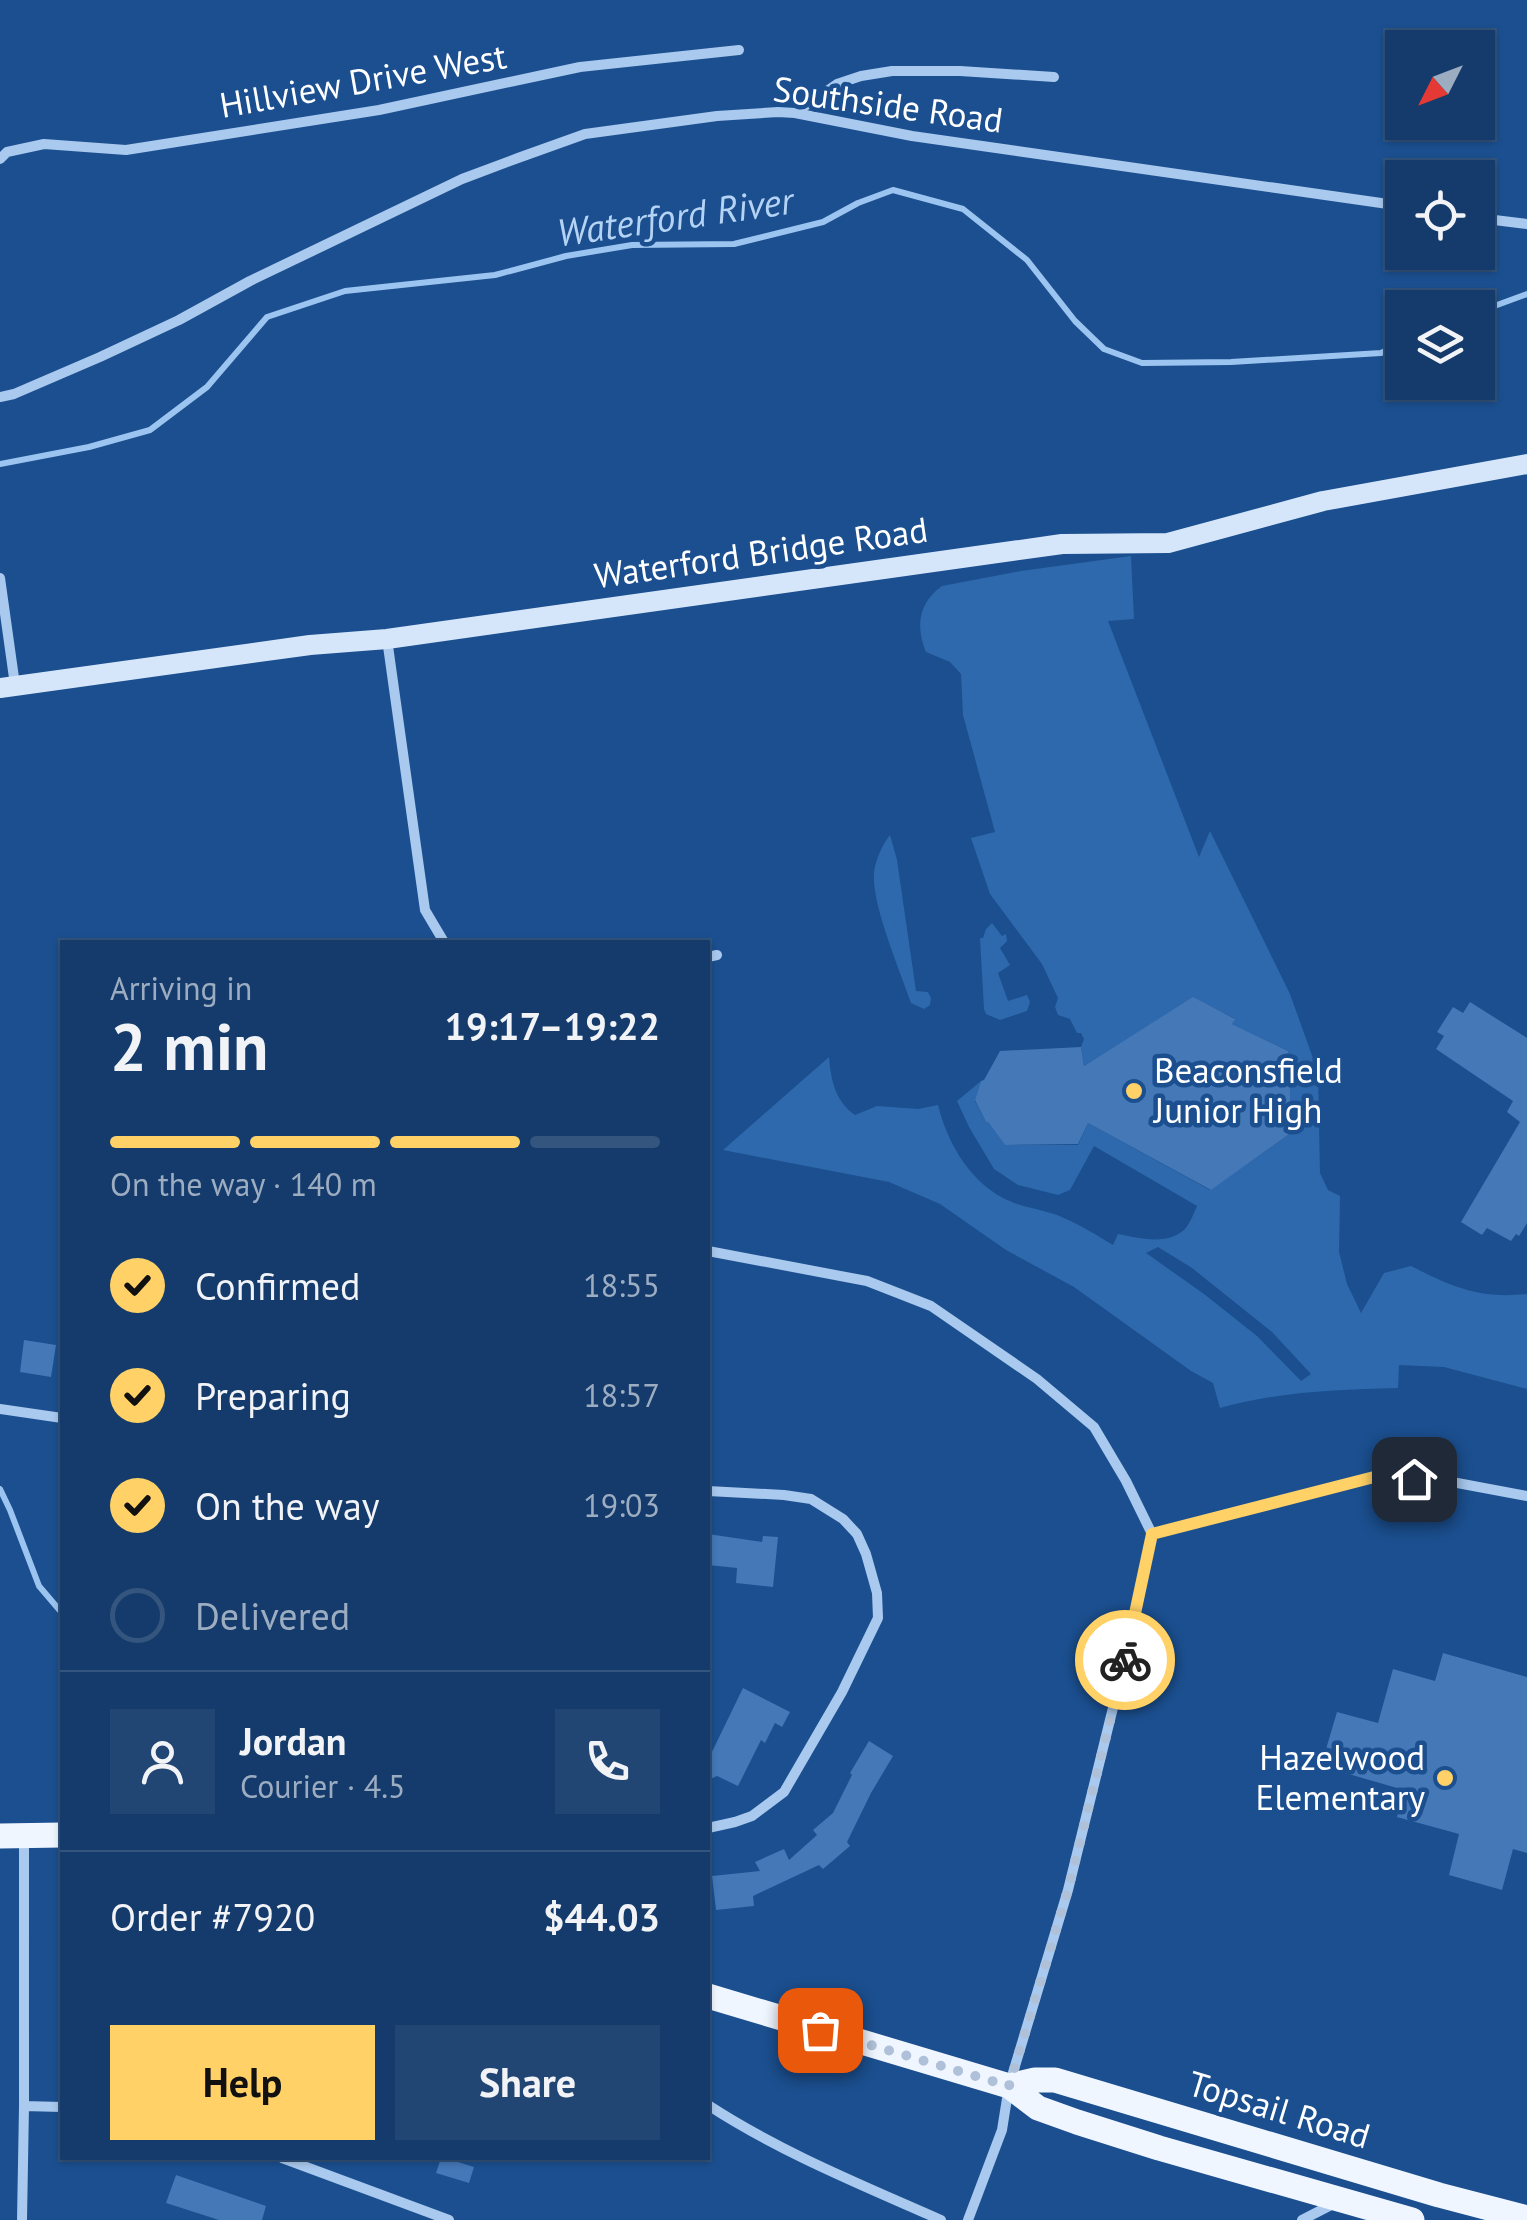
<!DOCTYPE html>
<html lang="en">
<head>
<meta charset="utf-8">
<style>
  body { margin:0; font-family:"PT Sans",sans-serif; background:#214673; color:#f1f3f6; height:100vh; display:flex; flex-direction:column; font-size:38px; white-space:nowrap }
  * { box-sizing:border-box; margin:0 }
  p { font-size:32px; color:#9dadc1 }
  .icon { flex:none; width:55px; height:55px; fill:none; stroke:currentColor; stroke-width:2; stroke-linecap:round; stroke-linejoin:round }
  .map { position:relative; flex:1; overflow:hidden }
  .panel { position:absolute; left:60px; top:940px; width:650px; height:1220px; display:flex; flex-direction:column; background:#143b6b; border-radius:0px; box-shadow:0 2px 8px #0004,0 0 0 2px #33557e }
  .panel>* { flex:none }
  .needle { width:65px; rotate:228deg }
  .controls { position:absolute; left:1385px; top:30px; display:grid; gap:20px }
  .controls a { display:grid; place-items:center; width:110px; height:110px; border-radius:0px; background:#143b6b; box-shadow:0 2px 8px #0004,0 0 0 2px #33557e; font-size:50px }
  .pin { position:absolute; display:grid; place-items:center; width:85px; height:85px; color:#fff; margin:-42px; border-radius:20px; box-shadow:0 5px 15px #0006 }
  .courier { position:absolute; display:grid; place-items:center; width:100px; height:100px; margin:-50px; border:8px solid #ffd166; border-radius:50%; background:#fff; color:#222; box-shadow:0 2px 12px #0007 }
  .head em { font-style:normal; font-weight:700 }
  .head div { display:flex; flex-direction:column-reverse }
  .head { display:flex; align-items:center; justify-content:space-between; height:170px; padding:0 50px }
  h1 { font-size:65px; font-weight:700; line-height:75px }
  .bar { display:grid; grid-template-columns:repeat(4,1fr); gap:15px 10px; align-content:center; height:120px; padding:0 50px }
  .bar i { height:12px; border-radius:8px; background:#33557e }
  .bar .selected { background:#ffd166 }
  .bar p { grid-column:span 4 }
  .line { display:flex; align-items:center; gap:25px; padding:0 50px; border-top:2px solid #33557e }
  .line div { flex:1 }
  .round { display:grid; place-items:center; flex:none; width:105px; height:105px; border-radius:0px; background:#214673 }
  ol { padding:0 50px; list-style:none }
  li { display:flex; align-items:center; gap:30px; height:110px }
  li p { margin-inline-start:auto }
  li .icon { padding:10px; border-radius:50%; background:#ffd166; color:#111; stroke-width:4 }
  li:last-child { color:#9dadc1 }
  li i { width:55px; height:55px; border:5px solid #33557e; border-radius:50% }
  .action { display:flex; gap:20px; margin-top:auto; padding:20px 50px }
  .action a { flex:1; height:115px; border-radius:0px; background:#ffd166; color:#111; font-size:40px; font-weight:700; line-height:115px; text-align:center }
  .action a+a { background:#214673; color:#f1f3f6 }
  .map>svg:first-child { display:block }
  .green { fill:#2e69ad; fill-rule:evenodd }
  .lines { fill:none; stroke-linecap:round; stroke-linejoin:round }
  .stream { stroke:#9cc4f0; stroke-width:6 }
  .building { fill:#4478b7 }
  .street { stroke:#a9c9ee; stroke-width:10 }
  .secondary { stroke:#d6e6fa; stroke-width:20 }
  .primary { stroke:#f0f6ff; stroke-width:25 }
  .done { stroke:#afc1d8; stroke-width:10; stroke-dasharray:0 18 }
  .route { stroke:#ffd166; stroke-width:12 }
  .poi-dot { fill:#ffd166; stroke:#1b4f8f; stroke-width:4 }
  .labels { text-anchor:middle; stroke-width:9; stroke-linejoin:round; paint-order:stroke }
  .street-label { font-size:35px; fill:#fff; stroke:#1b4f8f }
  .poi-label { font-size:35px; fill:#fff; stroke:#1b4f8f; text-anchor:start }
  .water-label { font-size:38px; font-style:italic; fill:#b5d3f5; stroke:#1b4f8f }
</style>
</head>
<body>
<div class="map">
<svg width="1527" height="2220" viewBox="0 0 1527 2220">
  <rect width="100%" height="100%" fill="#1b4f8f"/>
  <path class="green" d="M1131 556 1134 619 1108 621 1199 857 1210 831 1290 994 1318 1072 1320 1173 1328 1190 1340 1196 1339 1252 1347 1284 1361 1313 1384 1273 1411 1266C1452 1287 1480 1299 1527 1294V1389L1444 1367 1399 1365 1398 1388C1335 1390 1282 1391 1220 1408L1213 1383 1191 1371 1074 1287 1006 1250 940 1204 889 1182 723 1150 829 1057C831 1080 835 1101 855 1115L877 1106 918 1109 938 1105C948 1145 972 1186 1012 1202 1027 1208 1043 1210 1057 1215 1077 1223 1095 1234 1113 1245L1118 1234C1139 1238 1167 1246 1185 1229 1190 1223 1194 1213 1197 1206L1094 1146 1070 1190 1058 1195 1018 1185 994 1169 969 1127 957 1101 981 1081 975 1101 986 1122H988L1005 1145H1078L1088 1123 1210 1190 1292 1132 1288 1051 1232 1024 1234 1018 1193 998 1084 1066 1081 1047 1084 1039 1081 1033H1077L1070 1019 1058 1015 1055 1007 1058 998 1042 964 990 894 971 838 995 832 963 715 961 674 950 662 926 652C915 626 919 602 942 586L1021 571ZM1158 1247 1192 1268 1272 1332 1311 1374 1301 1381 1257 1336 1204 1294 1146 1253Z
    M890 835 897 860 916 991 928 992 931 998 930 1005 924 1009 911 1003C900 971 871 903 874 872 876 859 882 845 890 835Z
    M992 923 1002 936 1006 934 1007 941 1000 948 1010 965 998 973 1008 1001 1027 995 1030 1002 1027 1011 1000 1020 986 1014 984 1009 980 938H983L986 929Z"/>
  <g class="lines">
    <path class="stream" d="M1478 312 1527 294
      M0 464 89 447 150 430 207 387 267 317 345 291 495 275 566 256 632 245 734 244 823 222 858 203 893 190 963 209 1027 260 1075 321 1104 349 1142 363 1231 362 1381 353 1402 343
      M0 1489 10 1510 39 1586 62 1613"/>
  </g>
  <path class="building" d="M1193 997 1235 1019 1232 1024 1288 1051 1292 1132 1211 1190 1088 1123 1078 1144 1005 1145 988 1122H986L975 1100 981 1081 984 1080 1000 1051 1081 1047 1084 1066Z
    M1470 1002 1527 1038V1223L1519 1236 1516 1234 1511 1241 1487 1228 1482 1235 1461 1222 1520 1122 1507 1112 1513 1101 1436 1049 1444 1036 1437 1032 1453 1007 1463 1013Z
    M24 1340 56 1345 51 1377 20 1372Z
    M708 1534 762 1542 763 1536 778 1537 773 1587 736 1583 737 1568 708 1565Z
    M1443 1653 1527 1677V1853L1513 1849 1502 1890 1449 1875 1459 1834 1397 1817 1404 1790 1321 1766 1337 1712 1378 1723 1393 1669 1435 1681Z
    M743 1688 790 1712 782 1727 775 1723 765 1743 761 1740 738 1786 717 1776 708 1780V1760Z
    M869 1741 893 1756 871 1793 847 1842 850 1846 823 1869 819 1865 753 1896 754 1906 716 1910 712 1876 760 1871 755 1862 784 1849 789 1860 817 1835 813 1830 833 1813 852 1775 850 1773Z
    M441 2158H460L458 2162 474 2167 469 2183 436 2173Z
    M176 2175 266 2206 262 2220H219L166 2203Z"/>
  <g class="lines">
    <path class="street" d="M795 113 837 84 861 76 892 71H960L1054 77
      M0 159 7 152 44 144 126 150 379 110 580 67 739 50
      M1478 218 1527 224
      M0 397 14 394 100 357 179 320 250 281 462 179 518 158 585 134 717 116 778 112 795 113 912 136 1402 206
      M0 578 15 685
      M387 639 425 910 444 942
      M708 957 717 955
      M708 1251 867 1281 931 1306 1037 1379 1094 1427 1126 1481 1152 1534 1129 1643 1068 1890 1009 2086 1002 2130 968 2220
      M0 1409 62 1418
      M708 1491 784 1495 811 1499 843 1519 857 1534 866 1554 877 1593 878 1618 842 1692 784 1792 752 1816 735 1822 708 1828
      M1152 1534 1378 1476 1452 1482 1527 1496
      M708 2105C780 2152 862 2185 941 2220
      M24 2106 62 2107
      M282 2158 449 2220
      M22 2220 24 2106V1836
      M1302 2220 1337 2202"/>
    <path class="secondary" d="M0 688 310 645 387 639 1062 544 1168 543 1323 501 1527 464"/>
    <path class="primary" d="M0 1836 62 1835
      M708 1996 1009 2086 1038 2108 1077 2122 1159 2148 1412 2220
      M1009 2086 1035 2080H1055L1439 2195 1527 2218"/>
  </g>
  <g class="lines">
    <path class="done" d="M820 2030 1009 2086 1068 1890 1125 1660"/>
    <path class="route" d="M1125 1660 1152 1534 1378 1476 1414 1479"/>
  </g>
  <g class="poi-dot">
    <circle cx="1134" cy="1091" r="10"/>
    <circle cx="1445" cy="1778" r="10"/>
  </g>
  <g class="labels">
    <g class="street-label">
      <text transform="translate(363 81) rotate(-10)" y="12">Hillview Drive West</text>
      <text transform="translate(888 105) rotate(8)" y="12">Southside Road</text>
      <text transform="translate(761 553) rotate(-8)" y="12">Waterford Bridge Road</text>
      <text transform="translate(1279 2110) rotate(17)" y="12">Topsail Road</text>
    </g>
    <g class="poi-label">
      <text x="1154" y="1083">Beaconsfield<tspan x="1154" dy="40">Junior High</tspan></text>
      <text x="1425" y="1770" text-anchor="end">Hazelwood<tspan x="1425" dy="40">Elementary</tspan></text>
    </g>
    <g class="water-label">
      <text transform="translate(675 217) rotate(-8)" y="13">Waterford River</text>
    </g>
  </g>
</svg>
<div class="controls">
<a><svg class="needle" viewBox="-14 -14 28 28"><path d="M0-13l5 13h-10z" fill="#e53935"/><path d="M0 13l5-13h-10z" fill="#9dadc1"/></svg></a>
<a><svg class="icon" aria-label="locate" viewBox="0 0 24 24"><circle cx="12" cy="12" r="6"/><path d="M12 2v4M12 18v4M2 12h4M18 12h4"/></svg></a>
<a><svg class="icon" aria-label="layers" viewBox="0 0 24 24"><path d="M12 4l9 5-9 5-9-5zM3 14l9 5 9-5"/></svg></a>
</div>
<div class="pin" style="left:820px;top:2030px;background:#ea580c"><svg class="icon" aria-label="bag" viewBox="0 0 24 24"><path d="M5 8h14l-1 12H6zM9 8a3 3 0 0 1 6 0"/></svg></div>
<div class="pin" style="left:1414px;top:1479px;background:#1f2937"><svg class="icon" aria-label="home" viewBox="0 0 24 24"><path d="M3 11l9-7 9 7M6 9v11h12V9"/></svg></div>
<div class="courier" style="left:1125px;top:1660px"><svg class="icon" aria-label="bike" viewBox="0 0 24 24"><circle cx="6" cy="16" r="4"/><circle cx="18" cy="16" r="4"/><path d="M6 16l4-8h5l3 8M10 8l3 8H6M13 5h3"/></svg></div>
<section class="panel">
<div class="head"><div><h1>2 min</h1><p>Arriving in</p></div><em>19:17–19:22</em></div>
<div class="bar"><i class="selected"></i><i class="selected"></i><i class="selected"></i><i></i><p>On the way · 140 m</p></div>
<ol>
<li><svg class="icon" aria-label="check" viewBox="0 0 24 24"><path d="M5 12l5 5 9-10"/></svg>Confirmed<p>18:55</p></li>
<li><svg class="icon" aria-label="check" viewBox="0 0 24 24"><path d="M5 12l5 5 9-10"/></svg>Preparing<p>18:57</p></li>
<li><svg class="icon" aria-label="check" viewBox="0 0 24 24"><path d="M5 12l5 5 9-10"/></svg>On the way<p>19:03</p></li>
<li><i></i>Delivered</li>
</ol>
<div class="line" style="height:180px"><a class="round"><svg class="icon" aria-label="person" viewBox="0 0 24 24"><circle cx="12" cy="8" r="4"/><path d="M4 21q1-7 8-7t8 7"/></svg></a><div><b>Jordan</b><p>Courier · 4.5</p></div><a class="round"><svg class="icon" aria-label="phone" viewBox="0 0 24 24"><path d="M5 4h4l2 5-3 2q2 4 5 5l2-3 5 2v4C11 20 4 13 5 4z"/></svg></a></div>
<div class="line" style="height:130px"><div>Order #7920</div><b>$44.03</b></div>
<div class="action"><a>Help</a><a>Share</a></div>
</section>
</div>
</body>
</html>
